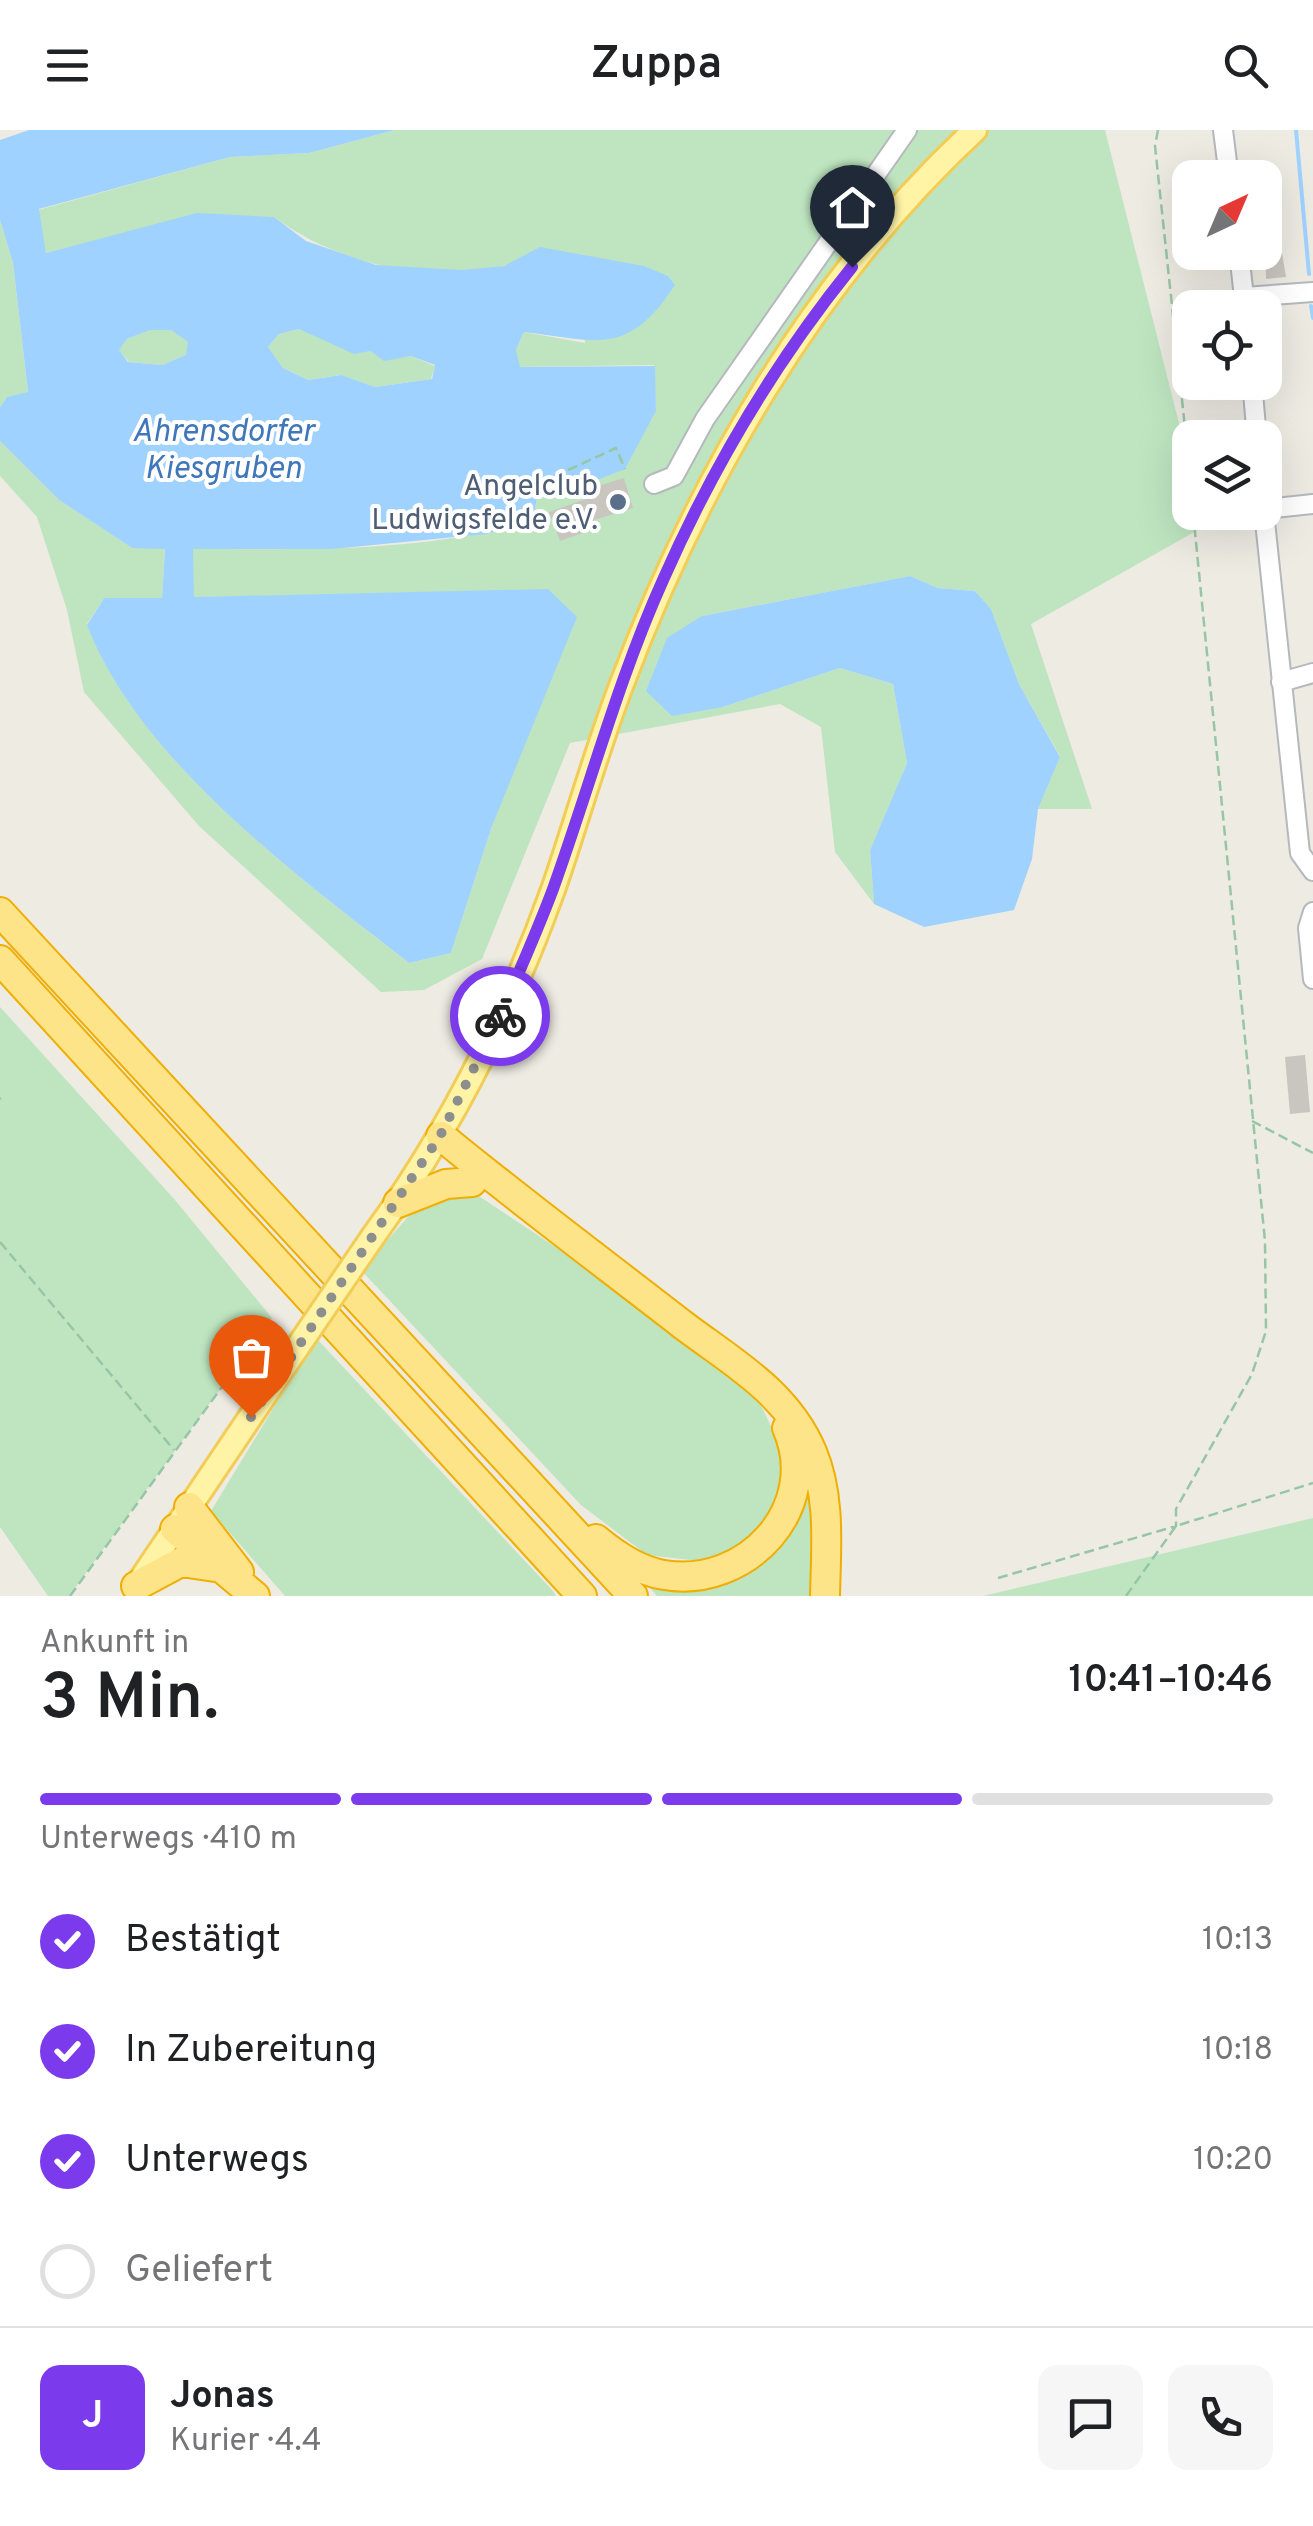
<!DOCTYPE html>
<html lang="de">
<head>
<meta charset="utf-8">
<style>
  body { margin:0; font-family:Overpass,sans-serif; background:#f6f6f6; color:#202124; height:100vh; display:flex; flex-direction:column; font-size:38px; white-space:nowrap }
  * { box-sizing:border-box; margin:0 }
  p { font-size:32px; color:#757577 }
  .icon { flex:none; width:55px; height:55px; fill:none; stroke:currentColor; stroke-width:2; stroke-linecap:round; stroke-linejoin:round }
  .map { position:relative; height:1466px; overflow:hidden }
  .panel { display:flex; flex-direction:column; background:#fff; flex:1 }
  .panel>* { flex:none }
  .needle { width:65px; rotate:44deg }
  .fabs { position:absolute; left:1172px; top:30px; display:grid; gap:20px }
  .fabs a { display:grid; place-items:center; width:110px; height:110px; border-radius:20px; background:#fff; box-shadow:0 10px 40px #0002; font-size:50px }
  .pin { position:absolute; display:grid; place-items:center; width:85px; height:85px; color:#fff; margin:-102px -42px; border-radius:50% 50% 50% 0; rotate:-45deg; box-shadow:0 0 10px #0007 }
  .pin .icon { rotate:45deg }
  .courier { position:absolute; display:grid; place-items:center; width:100px; height:100px; margin:-50px; border:8px solid #7c3aed; border-radius:50%; background:#fff; color:#222; box-shadow:0 2px 12px #0007 }
  .headline em { font-style:normal; font-weight:600 }
  .headline div { display:flex; flex-direction:column-reverse }
  .headline { display:flex; align-items:center; justify-content:space-between; height:170px; padding:0 40px }
  h1 { font-size:65px; font-weight:600; line-height:75px }
  .bar { display:grid; grid-template-columns:repeat(4,1fr); gap:15px 10px; align-content:center; height:120px; padding:0 40px }
  .bar i { height:12px; border-radius:8px; background:#e0e0e0 }
  .bar .selected { background:#7c3aed }
  .bar p { grid-column:span 4 }
  .line { display:flex; align-items:center; gap:25px; padding:0 40px; border-top:2px solid #e0e0e0 }
  .line div { flex:1 }
  .round { display:grid; place-items:center; flex:none; width:105px; height:105px; border-radius:20px; background:#f6f6f6 }
  ol { padding:0 40px; list-style:none }
  li { display:flex; align-items:center; gap:30px; height:110px }
  li p { margin-inline-start:auto }
  li .icon { padding:10px; border-radius:50%; background:#7c3aed; color:#fff; stroke-width:4 }
  li:last-child { color:#757577 }
  li i { width:55px; height:55px; border:5px solid #e0e0e0; border-radius:50% }
  header { display:flex; justify-content:space-between; align-items:center; height:130px; padding:0 40px; background:#fff; font-size:45px; font-weight:600 }
  .map>svg:first-child { display:block }
  .green { fill:#bee5c0 }
  .water { fill:#a0d2ff; fill-rule:evenodd }
  .lines { fill:none; stroke-linecap:round; stroke-linejoin:round }
  .stream { stroke:#a0d2ff; stroke-width:4 }
  .building { fill:#c8c6bf }
  .minor-casing { stroke:#b5b8bd; stroke-width:22 }
  .major-casing { stroke:#f2cc57; stroke-width:28 }
  .highway-casing { stroke:#efae00; stroke-width:32 }
  .path { stroke:#97c6a6; stroke-width:2.5; stroke-dasharray:10 5; stroke-linecap:butt }
  .minor { stroke:#fff; stroke-width:18 }
  .major { stroke:#fff4a5; stroke-width:22 }
  .highway { stroke:#fde489; stroke-width:28 }
  .major-bridge-casing { stroke:#f2cc57; stroke-width:28; stroke-linecap:butt }
  .major-bridge { stroke:#fff4a5; stroke-width:22 }
  .done { stroke:#8d8f8f; stroke-width:10; stroke-dasharray:0 18 }
  .route { stroke:#7c3aed; stroke-width:12 }
  .service-dot { fill:#5c6f8a; stroke:#fff; stroke-width:4 }
  .labels { text-anchor:middle; stroke-width:8; stroke-linejoin:round; paint-order:stroke }
  .service-label { font-size:30px; fill:#4e5e75; stroke:#fff; text-anchor:end }
  .water-label { font-size:32px; font-style:italic; fill:#4077ba; stroke:#fff }
</style>
</head>
<body>
<header><svg class="icon" aria-label="menu" viewBox="0 0 24 24"><path d="M4 6h16M4 12h16M4 18h16"/></svg>Zuppa<svg class="icon" aria-label="search" viewBox="0 0 24 24"><circle cx="10" cy="10" r="6"/><path d="M15 15l6 6"/></svg></header>
<div class="map">
<svg width="1313" height="1466" viewBox="0 0 1313 1466">
  <rect width="100%" height="100%" fill="#edebe2"/>
  <path class="green" d="M395 0H1105L1190 337V382L1202 383 1205 396 1031 494 1092 679H1038L1060 626 1019 554 991 479 975 461 938 458 910 446 702 486 723 577 840 538 893 554 907 633 870 720 874 774 835 722 821 597 780 574 570 613 482 829 424 860 381 862 199 696 84 562 67 480 37 387 0 346V311L59 370 132 418H165L162 468H104L87 494C137 628 298 747 409 833L451 823 492 696 353 465 193 467V419C306 419 424 423 533 390L539 357 558 346 570 360 656 281 654 235 519 237 516 220 524 202 585 213 575 126C525 114 543 125 502 136 426 156 335 132 274 87L118 105 46 123 38 80 230 27 309 23Z
    M0 90 13 133 28 263 7 267 0 277Z
    M299 199 370 221 384 230 411 226 435 236 431 249 375 257 340 245 308 250 283 238 268 217 279 204Z
    M150 200H171L189 212 186 225 162 235 129 232 118 220 127 209Z
    M0 877 175 1070 272 1188 69 1466H48L0 1397Z
    M468 1059 569 1126 756 1265 788 1332 768 1392 717 1433 647 1425 581 1375 361 1140 422 1071Z
    M316 1208 553 1461 556 1466H285L211 1381Z
    M804 1350 817 1355 819 1466H657L646 1453 722 1447Z
    M1313 1388V1466H983Z"/>
  <path class="water" d="M29 0H395L309 23 230 27 39 79 46 123 197 83 274 87 306 111 376 135 462 140 504 136 540 117 644 136 668 146 675 155C628 227 598 211 524 202L516 220 520 237 655 236 656 281 625 339 569 361 558 346 539 357 533 390 486 404 332 419H193L194 467 548 459 577 487 492 696 451 823 409 833C298 747 138 629 87 495L104 468H162L165 419 132 418 59 370 0 311V277L7 267 28 262 13 133 0 90V10ZM299 199 354 224 370 221 384 231 411 226 435 235 432 249 375 257 341 245 308 250 283 238 268 217 279 204ZM150 200H171L188 212 186 225 162 235 128 232 119 220 127 209Z
    M910 446 938 458 975 461 991 479 1019 554 1060 627 1038 679 1032 729 1014 780 924 797 874 774 870 720 907 633 893 554 840 538 723 577 672 586 646 561 667 508 702 486Z"/>
  <g class="lines">
    <path class="stream" d="M1296 0 1309 144
      M1311 176 1313 188"/>
  </g>
  <path class="building" d="M1275 80 1286 147 1266 149 1265 81Z
    M624 348 633 378 594 390 597 398 560 411 549 382 600 364 598 356Z
    M1305 925 1310 982 1290 984 1285 927Z"/>
  <g class="lines">
    <defs>
      <path id="minor" d="M1223 0 1229 48
        M1239 122 1245 177
        M1244 167 1313 162
        M1252 252 1257 308
        M654 354 674 346 705 289 907 0
        M1265 379 1313 374
        M1264 382 1300 723 1313 741
        M1281 552 1313 543
        M1313 782 1308 798 1313 849"/>
      <path id="major" d="M374 1105C451 999 510 880 554 757 577 690 596 622 621 556 698 351 813 150 975 0
        M137 1455 290 1228"/>
      <path id="highway" d="M0 782 633 1466
        M0 830 582 1466
        M441 1006C520 1071 602 1132 683 1195 732 1232 787 1262 812 1322 831 1367 826 1418 825 1466
        M398 1073 446 1054 472 1052
        M189 1377 239 1442
        M175 1399 255 1466
        M596 1409C615 1425 639 1441 664 1445 746 1459 822 1378 787 1298
        M136 1456 181 1432 215 1437"/>
    </defs>
    <use href="#minor" class="minor-casing"/>
    <use href="#major" class="major-casing"/>
    <use href="#highway" class="highway-casing"/>
    <path class="path" d="M1158 0 1155 16 1190 345
      M568 340 616 318 625 339
      M0 969 1 968
      M1252 991 1313 1023
      M0 1112 174 1320
      M998 1448 1176 1396V1379L1252 1244 1266 1201 1265 1111 1193 382
      M70 1466 272 1188
      M1126 1466 1176 1396 1313 1353"/>
    <use href="#minor" class="minor"/>
    <use href="#major" class="major"/>
    <use href="#highway" class="highway"/>
    <defs>
      <path id="major-bridge" d="M290 1228 374 1105"/>
    </defs>
    <use href="#major-bridge" class="major-bridge-casing"/>
    <use href="#major-bridge" class="major-bridge"/>
  </g>
  <g class="lines">
    <path class="done" d="M251 1287 440 1006 500 886"/>
    <path class="route" d="M500 886C518 844 537 802 553 759 590 656 618 550 663 450 712 339 776 231 852 137"/>
  </g>
  <circle class="service-dot" cx="618" cy="372" r="10"/>
  <g class="labels">
    <g class="service-label">
      <text x="598" y="365">Angelclub<tspan x="598" dy="34">Ludwigsfelde e.V.</tspan></text>
    </g>
    <g class="water-label">
      <text x="223" y="311">Ahrensdorfer<tspan x="223" dy="37">Kiesgruben</tspan></text>
    </g>
  </g>
</svg>
<div class="fabs">
<a><svg class="needle" viewBox="-14 -14 28 28"><path d="M0-13l5 13h-10z" fill="#e53935"/><path d="M0 13l5-13h-10z" fill="#757577"/></svg></a>
<a><svg class="icon" aria-label="locate" viewBox="0 0 24 24"><circle cx="12" cy="12" r="6"/><path d="M12 2v4M12 18v4M2 12h4M18 12h4"/></svg></a>
<a><svg class="icon" aria-label="layers" viewBox="0 0 24 24"><path d="M12 4l9 5-9 5-9-5zM3 14l9 5 9-5"/></svg></a>
</div>
<div class="pin" style="left:251px;top:1287px;background:#ea580c"><svg class="icon" aria-label="bag" viewBox="0 0 24 24"><path d="M5 8h14l-1 12H6zM9 8a3 3 0 0 1 6 0"/></svg></div>
<div class="pin" style="left:852px;top:137px;background:#1f2937"><svg class="icon" aria-label="home" viewBox="0 0 24 24"><path d="M3 11l9-7 9 7M6 9v11h12V9"/></svg></div>
<div class="courier" style="left:500px;top:886px"><svg class="icon" aria-label="bike" viewBox="0 0 24 24"><circle cx="6" cy="16" r="4"/><circle cx="18" cy="16" r="4"/><path d="M6 16l4-8h5l3 8M10 8l3 8H6M13 5h3"/></svg></div>
</div>
<section class="panel">
<div class="headline"><div><h1>3 Min.</h1><p>Ankunft in</p></div><em>10:41–10:46</em></div>
<div class="bar"><i class="selected"></i><i class="selected"></i><i class="selected"></i><i></i><p>Unterwegs · 410 m</p></div>
<ol>
<li><svg class="icon" aria-label="check" viewBox="0 0 24 24"><path d="M5 12l5 5 9-10"/></svg>Bestätigt<p>10:13</p></li>
<li><svg class="icon" aria-label="check" viewBox="0 0 24 24"><path d="M5 12l5 5 9-10"/></svg>In Zubereitung<p>10:18</p></li>
<li><svg class="icon" aria-label="check" viewBox="0 0 24 24"><path d="M5 12l5 5 9-10"/></svg>Unterwegs<p>10:20</p></li>
<li><i></i>Geliefert</li>
</ol>
<div class="line" style="height:180px"><b class="round" style="background:#7c3aed;color:#fff">J</b><div><b>Jonas</b><p>Kurier · 4.4</p></div><a class="round"><svg class="icon" aria-label="chat" viewBox="0 0 24 24"><path d="M4 5h16v11H9l-5 4z"/></svg></a><a class="round"><svg class="icon" aria-label="phone" viewBox="0 0 24 24"><path d="M5 4h4l2 5-3 2q2 4 5 5l2-3 5 2v4C11 20 4 13 5 4z"/></svg></a></div>
</section>
</body>
</html>
